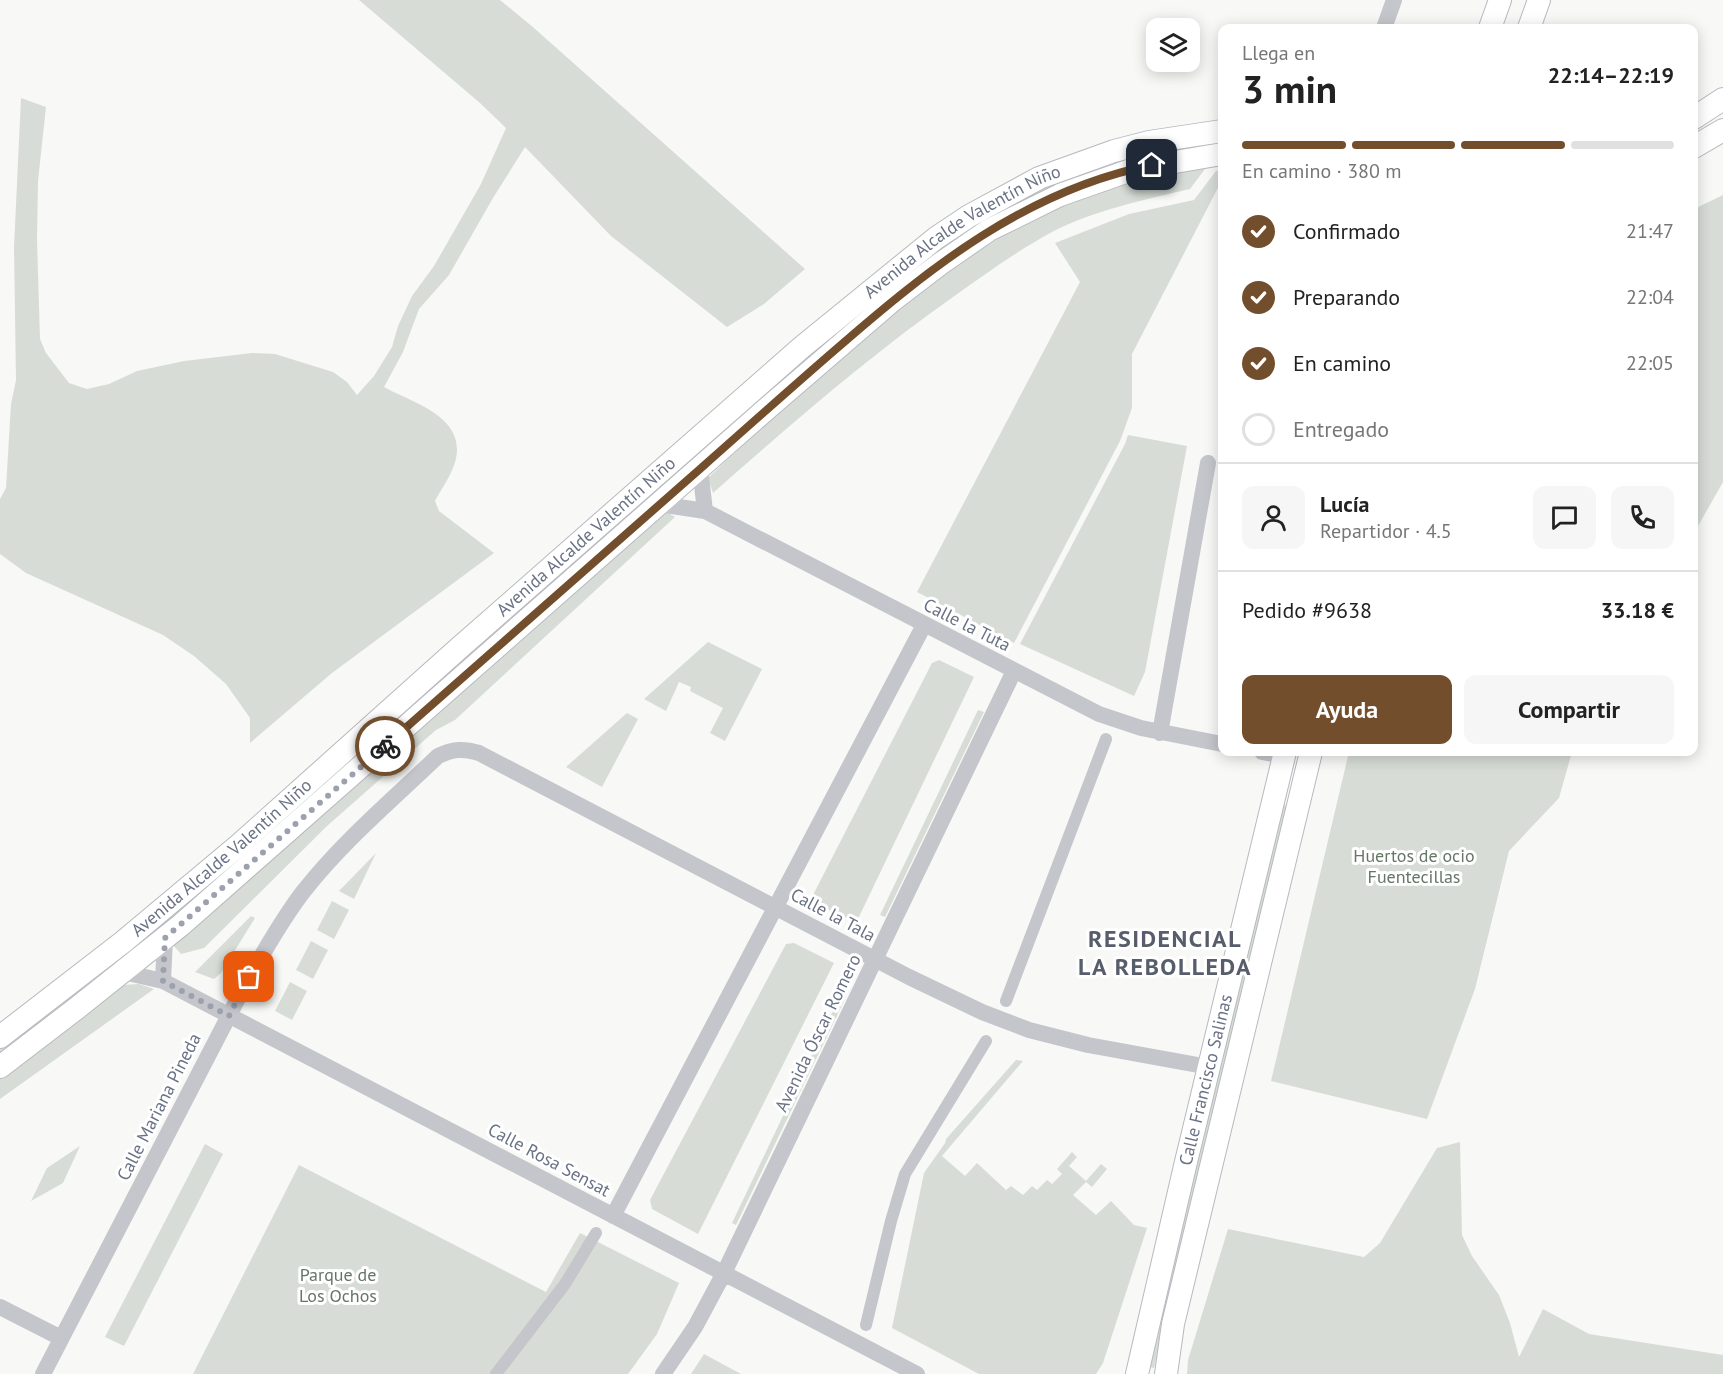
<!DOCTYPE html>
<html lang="es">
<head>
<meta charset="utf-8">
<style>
  body { margin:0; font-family:"PT Sans",sans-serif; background:#f6f6f6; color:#222; height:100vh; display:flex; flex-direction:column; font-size:22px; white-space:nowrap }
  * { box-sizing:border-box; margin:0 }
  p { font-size:20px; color:#767676 }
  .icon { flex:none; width:33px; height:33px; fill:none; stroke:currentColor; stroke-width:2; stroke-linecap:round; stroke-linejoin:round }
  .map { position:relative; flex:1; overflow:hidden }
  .drawer { position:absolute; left:1218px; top:24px; width:480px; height:732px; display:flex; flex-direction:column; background:#fff; border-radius:12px; box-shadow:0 3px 15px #0003 }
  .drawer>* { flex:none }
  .fabs { position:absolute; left:1146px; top:18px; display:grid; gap:12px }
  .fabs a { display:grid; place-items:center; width:54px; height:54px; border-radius:12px; background:#fff; box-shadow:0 3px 15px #0003; font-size:30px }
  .pin { position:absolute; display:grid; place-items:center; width:51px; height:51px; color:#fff; margin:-26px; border-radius:12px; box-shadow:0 3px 9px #0006 }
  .courier { position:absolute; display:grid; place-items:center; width:60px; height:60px; margin:-30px; border:4px solid #734e2c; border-radius:50%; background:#fff; color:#222; box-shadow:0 2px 8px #0007 }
  .overview em { font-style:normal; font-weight:700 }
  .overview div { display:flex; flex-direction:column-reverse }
  .overview { display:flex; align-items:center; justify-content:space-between; height:102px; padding:0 24px }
  h1 { font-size:39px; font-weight:700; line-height:45px }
  .bar { display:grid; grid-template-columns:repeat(4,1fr); gap:9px 6px; align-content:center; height:72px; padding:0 24px }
  .bar i { height:8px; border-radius:4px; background:#e0e0e0 }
  .bar .active { background:#734e2c }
  .bar p { grid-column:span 4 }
  .line { display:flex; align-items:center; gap:15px; padding:0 24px; border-top:2px solid #e0e0e0 }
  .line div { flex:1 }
  .round { display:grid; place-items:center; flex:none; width:63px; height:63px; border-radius:12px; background:#f6f6f6 }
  ol { padding:0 24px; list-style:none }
  li { display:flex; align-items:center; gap:18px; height:66px }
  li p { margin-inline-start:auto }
  li .icon { padding:6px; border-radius:50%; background:#734e2c; color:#fff; stroke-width:4 }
  li:last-child { color:#767676 }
  li i { width:33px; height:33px; border:3px solid #e0e0e0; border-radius:50% }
  .action { display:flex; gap:12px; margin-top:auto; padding:12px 24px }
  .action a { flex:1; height:69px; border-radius:12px; background:#734e2c; color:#fff; font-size:24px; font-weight:700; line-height:69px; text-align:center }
  .action a+a { background:#f6f6f6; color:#222 }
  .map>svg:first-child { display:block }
  .green { fill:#d7ddd6 }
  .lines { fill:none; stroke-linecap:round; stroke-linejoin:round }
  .secondary-casing { stroke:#b7b9bf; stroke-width:24 }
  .pedestrian { stroke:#c4c6cb; stroke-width:12 }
  .minor { stroke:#c4c6cb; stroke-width:16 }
  .secondary { stroke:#fff; stroke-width:22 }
  .done { stroke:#9ca1ad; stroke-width:6; stroke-dasharray:0 10.8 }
  .route { stroke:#734e2c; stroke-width:8 }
  .labels { text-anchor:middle; stroke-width:6; stroke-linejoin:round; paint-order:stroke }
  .street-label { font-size:18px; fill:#6a7285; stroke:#fff }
  .park-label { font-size:18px; fill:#647765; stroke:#fff }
  .district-label { font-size:24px; font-weight:bold; letter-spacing:1.5px; fill:#575d6a; stroke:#fff }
</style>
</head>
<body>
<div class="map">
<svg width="1723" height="1374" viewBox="0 0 1723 1374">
  <rect width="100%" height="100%" fill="#f8f8f6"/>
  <path class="green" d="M359 0H500L534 28 805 269 764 304 727 327 611 236 525 147 493 198 449 275 419 309 403 352 384 387C409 401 458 414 457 450 457 468 443 486 435 501L439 511 494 553 332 673 250 743V718L226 684 194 656 163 635 26 573 0 554V499L6 488 11 404 16 380 14 247 21 98 46 107 38 181 37 239 40 339 46 353 69 383 87 389 109 384 137 371 184 361 252 353 275 354 333 372 347 382 357 395 374 376 392 347 398 326 412 296 434 266 481 184 506 128 480 103Z
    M1222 140V144L1183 149 1132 161 1007 211 279 829 109 971 0 1054V1049L70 996 301 803 787 373 960 233 1049 185 1133 156Z
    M1208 165 1190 189C1143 200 1095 210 1052 232 1017 251 984 275 953 297 868 357 790 425 713 493L708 478C745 442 784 408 823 374 898 308 975 243 1068 202 1112 182 1161 173 1208 165Z
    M1222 170V180L1132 354V408L1120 441 1014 643 917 592 1080 282 1055 243 1129 214 1194 200 1216 171Z
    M1723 195V482L1694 533V209Z
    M1128 435 1187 446 1145 672 1134 696 1020 644 1125 444Z
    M665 511 675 517 455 720 436 730 327 826 204 948 181 954 173 945Z
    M708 642 762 669 725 741 710 733 723 708 690 691 691 687 679 682 666 711 644 699Z
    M939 660 974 677 856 923 815 903 814 893 932 663Z
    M978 710 984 712 885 917 880 915Z
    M627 713 638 719 602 787 566 767Z
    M1349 752H1572L1559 798 1509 851 1475 989 1427 1119 1271 1081Z
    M1283 805 1288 806 1181 1247 1154 1368 1149 1367 1184 1210Z
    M376 853 354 899 339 891Z
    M332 901 349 910 334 939 317 930Z
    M251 916 255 918 221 973 214 979 195 972Z
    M311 941 328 950 313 979 296 970Z
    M794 943 834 963 698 1234 652 1209 650 1200 786 944Z
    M290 982 307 991 292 1020 275 1011Z
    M139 984 154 989 0 1099V1076L123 985Z
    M841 994 846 997 736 1225 732 1223Z
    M1016 1060 1023 1061 942 1156 965 1176 977 1163 1006 1190 1011 1186 1023 1195 1032 1186 1037 1190 1047 1180 1052 1184 1062 1174 1057 1169 1072 1152 1077 1157 1069 1166 1086 1181 1101 1164 1107 1169 1092 1187 1086 1182 1073 1195 1096 1215 1111 1201 1134 1225 1147 1228 1103 1363 1096 1374H979L892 1328 924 1173 945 1143 946 1139Z
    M1460 1142 1462 1235 1472 1256 1499 1295 1510 1323 1519 1357 1543 1309 1589 1334 1723 1355V1374H1187L1188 1360 1228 1229 1364 1257 1380 1243 1437 1148Z
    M205 1144 223 1154 124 1346 105 1337Z
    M80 1146 63 1183 31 1201 47 1168Z
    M299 1165 546 1292 580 1233 679 1283 657 1334 628 1374H193Z
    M704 1354 741 1374H691Z"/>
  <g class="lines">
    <defs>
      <g id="secondary">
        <path d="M1490 28 1500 0"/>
        <path d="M1529 28 1539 0"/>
        <path d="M1694 118 1723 99"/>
        <path d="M1694 147 1723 130"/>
        <path id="s1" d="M0 1037 123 942 239 845 458 649 802 347 936 238 969 216 1039 178 1114 151 1149 142 1222 131"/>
        <path d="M0 1067 77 1008 181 925 763 412 893 300 940 264 989 230 1060 195 1134 169 1222 154"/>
        <path id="s2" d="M1137 1374 1185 1166 1285 752"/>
        <path d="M1166 1374 1173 1324 1311 752"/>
      </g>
    </defs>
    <use href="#secondary" class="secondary-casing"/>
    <path class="pedestrian" d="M1006 1001 1106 739
      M866 1325 891 1221 905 1174 986 1041
      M496 1374 565 1284 596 1233"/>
    <path class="minor" d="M1384 28 1394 0
      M700 468 705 511
      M659 504 705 511 1099 714 1141 728 1222 744
      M1160 733 1208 463
      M1262 752 1284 756
      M123 972 163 981 917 1374
      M163 981 165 938
      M613 1216 924 625
      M0 1307 61 1338
      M43 1374 249 977C266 949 282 919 303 892 342 842 392 800 438 756 453 749 463 748 479 753L909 977 982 1012 1029 1030 1088 1045 1209 1067
      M663 1374 695 1327 724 1273 1014 671"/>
    <use href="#secondary" class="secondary"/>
  </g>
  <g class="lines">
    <path class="done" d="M249 977 229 1016 163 981 165 938 385 746"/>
    <path class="route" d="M385 746C490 653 595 561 700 469 745 429 790 389 835 350 929 268 1026 190 1152 165"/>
  </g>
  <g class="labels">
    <g class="street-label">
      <text dy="6" stroke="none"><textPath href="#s1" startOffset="1257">Avenida Alcalde Valentín Niño</textPath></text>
      <text dy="6" stroke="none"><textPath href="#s1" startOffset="771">Avenida Alcalde Valentín Niño</textPath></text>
      <text transform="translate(967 625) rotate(27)" y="6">Calle la Tuta</text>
      <text dy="6" stroke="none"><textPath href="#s1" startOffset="285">Avenida Alcalde Valentín Niño</textPath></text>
      <text transform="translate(833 915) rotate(28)" y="6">Calle la Tala</text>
      <text transform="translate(818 1033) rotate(-64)" y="6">Avenida Óscar Romero</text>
      <text dy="6" stroke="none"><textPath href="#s2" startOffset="302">Calle Francisco Salinas</textPath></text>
      <text transform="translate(159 1107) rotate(-63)" y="6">Calle Mariana Pineda</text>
      <text transform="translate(549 1160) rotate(28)" y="6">Calle Rosa Sensat</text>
    </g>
    <g class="park-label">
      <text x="1414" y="862">Huertos de ocio<tspan x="1414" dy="21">Fuentecillas</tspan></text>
      <text x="338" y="1281">Parque de<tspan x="338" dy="21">Los Ochos</tspan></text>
    </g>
    <g class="district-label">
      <text x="1165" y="947">RESIDENCIAL<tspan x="1165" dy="28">LA REBOLLEDA</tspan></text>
    </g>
  </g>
</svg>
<div class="fabs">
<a><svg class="icon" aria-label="layers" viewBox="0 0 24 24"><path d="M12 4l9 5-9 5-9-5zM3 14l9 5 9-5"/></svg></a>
</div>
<div class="pin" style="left:249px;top:977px;background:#ea580c"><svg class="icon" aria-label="bag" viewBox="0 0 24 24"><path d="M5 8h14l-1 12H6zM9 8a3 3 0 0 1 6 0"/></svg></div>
<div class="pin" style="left:1152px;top:165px;background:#1f2937"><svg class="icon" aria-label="home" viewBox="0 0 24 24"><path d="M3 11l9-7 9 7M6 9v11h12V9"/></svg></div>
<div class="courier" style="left:385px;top:746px"><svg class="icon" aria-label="bike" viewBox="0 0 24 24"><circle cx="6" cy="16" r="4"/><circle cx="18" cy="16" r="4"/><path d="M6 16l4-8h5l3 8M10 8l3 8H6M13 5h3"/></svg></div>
<section class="drawer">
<div class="overview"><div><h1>3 min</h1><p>Llega en</p></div><em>22:14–22:19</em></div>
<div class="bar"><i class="active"></i><i class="active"></i><i class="active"></i><i></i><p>En camino · 380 m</p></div>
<ol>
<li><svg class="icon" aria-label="check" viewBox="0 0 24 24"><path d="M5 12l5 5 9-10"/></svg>Confirmado<p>21:47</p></li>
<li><svg class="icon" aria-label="check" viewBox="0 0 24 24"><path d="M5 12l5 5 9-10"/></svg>Preparando<p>22:04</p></li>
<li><svg class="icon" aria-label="check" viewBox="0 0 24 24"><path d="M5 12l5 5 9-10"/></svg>En camino<p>22:05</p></li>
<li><i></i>Entregado</li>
</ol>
<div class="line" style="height:108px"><a class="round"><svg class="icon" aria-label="person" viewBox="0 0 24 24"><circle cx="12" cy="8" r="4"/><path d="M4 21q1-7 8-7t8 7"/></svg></a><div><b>Lucía</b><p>Repartidor · 4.5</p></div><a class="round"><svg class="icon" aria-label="chat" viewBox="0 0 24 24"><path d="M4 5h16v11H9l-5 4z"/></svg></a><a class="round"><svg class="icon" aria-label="phone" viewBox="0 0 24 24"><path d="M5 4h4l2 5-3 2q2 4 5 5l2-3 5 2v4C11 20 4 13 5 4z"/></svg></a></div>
<div class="line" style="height:78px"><div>Pedido #9638</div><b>33.18 €</b></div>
<div class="action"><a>Ayuda</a><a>Compartir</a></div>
</section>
</div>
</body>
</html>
